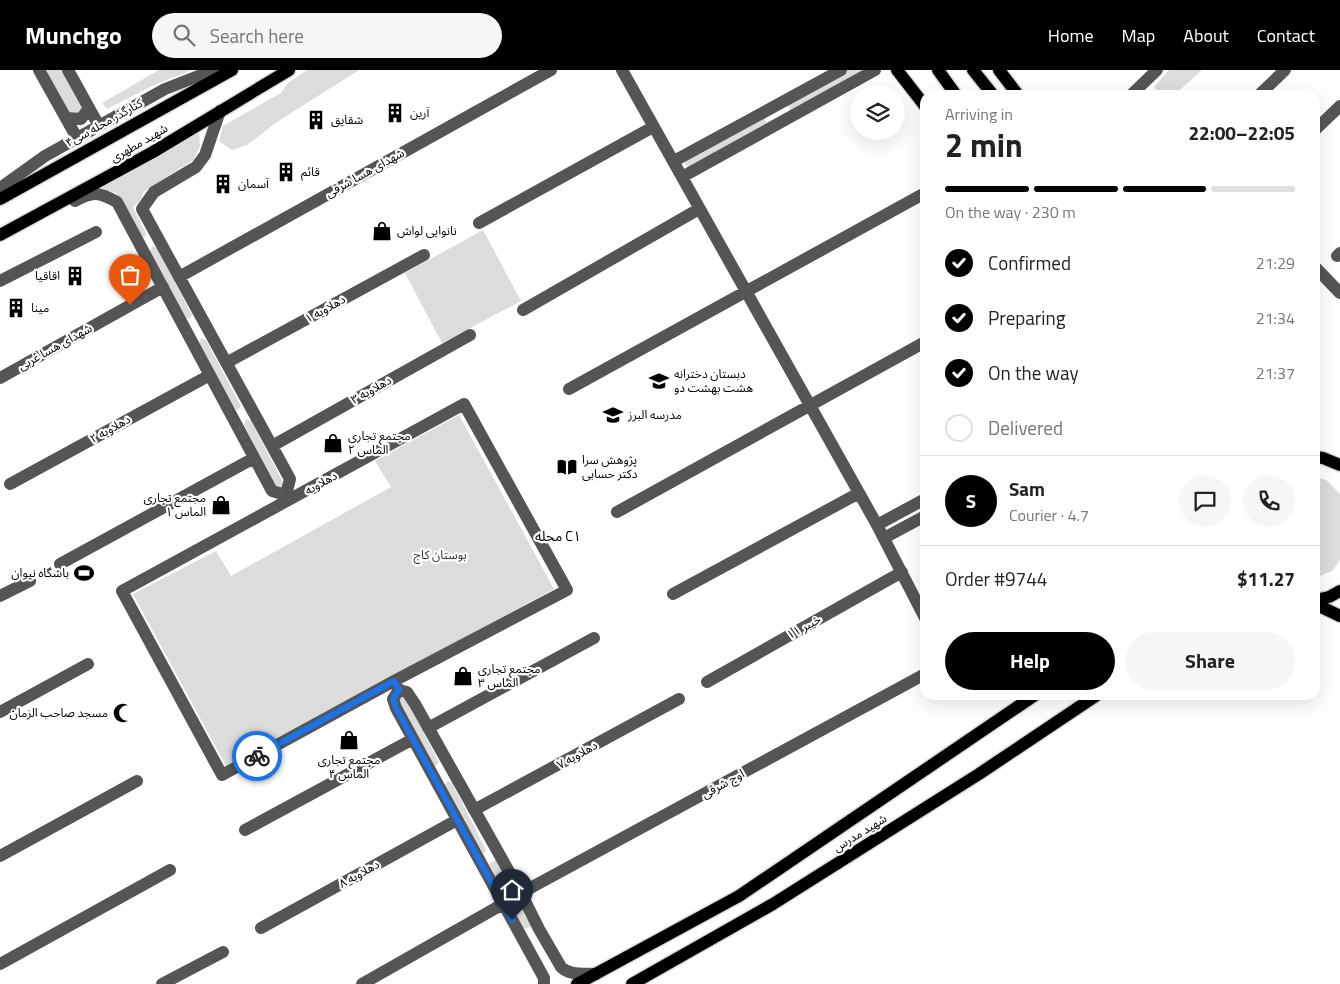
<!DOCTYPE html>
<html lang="en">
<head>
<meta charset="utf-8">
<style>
  body { margin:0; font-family:"Titillium Web","Noto Sans Arabic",sans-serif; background:#f6f6f6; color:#222; height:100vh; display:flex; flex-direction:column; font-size:19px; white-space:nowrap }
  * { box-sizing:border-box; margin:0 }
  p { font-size:16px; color:#767676 }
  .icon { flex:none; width:28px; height:28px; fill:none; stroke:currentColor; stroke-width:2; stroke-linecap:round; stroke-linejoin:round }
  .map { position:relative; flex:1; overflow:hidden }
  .side { position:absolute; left:920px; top:20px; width:400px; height:610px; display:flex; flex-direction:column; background:#fff; border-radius:15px; box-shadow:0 5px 20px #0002 }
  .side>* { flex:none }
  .controls { position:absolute; left:850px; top:15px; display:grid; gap:10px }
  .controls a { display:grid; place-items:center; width:55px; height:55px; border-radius:50%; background:#fff; box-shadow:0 5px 20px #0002; font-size:25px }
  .pin { position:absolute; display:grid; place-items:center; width:42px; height:42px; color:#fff; margin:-51px -21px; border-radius:50% 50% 50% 0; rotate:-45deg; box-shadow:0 0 5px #0007 }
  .pin .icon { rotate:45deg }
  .courier { position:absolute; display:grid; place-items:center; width:50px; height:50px; margin:-25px; border:4px solid #1a73e8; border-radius:50%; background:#fff; color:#222; box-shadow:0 1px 6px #0007 }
  .overview em { font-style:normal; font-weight:700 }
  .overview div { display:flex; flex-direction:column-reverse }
  .overview { display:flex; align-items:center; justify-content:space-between; height:85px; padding:0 25px }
  h1 { font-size:32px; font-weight:700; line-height:38px }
  .bar { display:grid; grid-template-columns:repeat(4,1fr); gap:8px 5px; align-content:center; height:60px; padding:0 25px }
  .bar i { height:6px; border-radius:4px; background:#e0e0e0 }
  .bar .current { background:#000 }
  .bar p { grid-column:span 4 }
  .line { display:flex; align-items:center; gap:12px; padding:0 25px; border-top:1px solid #e0e0e0 }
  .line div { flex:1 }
  .round { display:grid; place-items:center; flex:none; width:52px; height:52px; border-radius:26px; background:#f6f6f6 }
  ol { padding:0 25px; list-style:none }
  li { display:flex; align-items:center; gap:15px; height:55px }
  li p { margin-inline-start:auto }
  li .icon { padding:5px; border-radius:50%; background:#000; color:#fff; stroke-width:4 }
  li:last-child { color:#767676 }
  li i { width:28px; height:28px; border:2px solid #e0e0e0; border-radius:50% }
  .primary-button { display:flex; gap:10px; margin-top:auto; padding:10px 25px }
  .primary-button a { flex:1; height:58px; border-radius:30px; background:#000; color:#fff; font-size:20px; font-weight:700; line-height:58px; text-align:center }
  .primary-button a+a { background:#f6f6f6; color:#222 }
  header { display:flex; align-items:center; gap:30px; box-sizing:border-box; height:70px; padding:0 25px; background:#000; color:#fff }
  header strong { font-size:24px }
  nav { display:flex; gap:28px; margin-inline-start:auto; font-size:18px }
  .search { width:350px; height:45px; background:#f6f6f6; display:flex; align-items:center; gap:12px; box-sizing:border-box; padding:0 18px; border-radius:28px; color:#767676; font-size:19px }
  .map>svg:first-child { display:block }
  .green { fill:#dcdcdc }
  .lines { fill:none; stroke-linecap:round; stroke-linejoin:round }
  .major-casing { stroke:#dbdbdb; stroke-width:15 }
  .minor { stroke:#555; stroke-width:12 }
  .major { stroke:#000; stroke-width:12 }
  .done { stroke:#595959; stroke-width:5; stroke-dasharray:0 9 }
  .route { stroke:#1a73e8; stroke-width:6 }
  .labels { text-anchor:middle; stroke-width:4.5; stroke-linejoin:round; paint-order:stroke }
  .poi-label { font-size:12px; fill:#000; stroke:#fff; text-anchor:start }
  .street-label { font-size:12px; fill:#000; stroke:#fff }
  .park-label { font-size:12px; fill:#333; stroke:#fff }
  .neighbourhood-label { font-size:14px; fill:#000; stroke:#fff }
</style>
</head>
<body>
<header>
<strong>Munchgo</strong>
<div class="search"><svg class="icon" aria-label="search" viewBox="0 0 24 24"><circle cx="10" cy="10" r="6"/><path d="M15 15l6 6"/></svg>Search here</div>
<nav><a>Home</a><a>Map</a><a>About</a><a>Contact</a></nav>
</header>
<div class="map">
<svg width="1340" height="914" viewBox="0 0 1340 914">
  <rect width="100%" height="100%" fill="#fff"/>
  <path class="green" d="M44 0H65L84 36 78 45 68 44Z
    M159 0H192L154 15 107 39 102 33Z
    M307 0H359L277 52 247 75 232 80 219 71 223 56 281 23 288 13Z
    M847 0H862L791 41 787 35Z
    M1169 0H1202L1174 25H1161L1154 17Z
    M763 46 767 53 688 98 684 92Z
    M199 61 200 76 193 90 143 122 141 130 133 137 146 164 145 167 140 168 116 123 104 120 99 115Z
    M483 160 521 231 442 273 405 203Z
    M152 176 157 178 192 245 189 249 184 247 150 182Z
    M201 268 206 270 241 336 238 340 233 338 199 274Z
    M459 345 554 519 226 696 133 524 216 481 231 506 391 417 375 391Z
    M246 349 251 351 286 418 278 420 244 355Z
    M1315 407 1326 410 1340 424V490L1332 501 1315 508Z
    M404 625 439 692 436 696 431 694 397 629Z
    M447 711 452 713 486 780 484 783 478 781 444 717Z
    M496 790 531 857 523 859 489 794Z"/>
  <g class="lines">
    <defs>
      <path id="major" d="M897 0 925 36
        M938 0 956 25
        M973 0 993 25
        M999 0 1018 25
        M0 129 232 0
        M0 165 153 82 289 0
        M1315 387 1323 388 1340 395
        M1315 530 1329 527 1340 521
        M1315 534 1340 546
        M577 914 739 826 1035 625
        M632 914 773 834 979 704 1097 625"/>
    </defs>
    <use href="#major" class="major-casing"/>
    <path class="minor" d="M39 0 77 68
      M68 0 99 56
      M622 0 877 455 925 548
      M1131 25 1157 0
      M1259 25 1285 0
      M220 41 205 85 196 97 154 122 142 139 290 409 286 425
      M66 48 81 49 89 38
      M1315 60 1340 36
      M674 91 841 0
      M682 107 875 0
      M0 118 45 86 165 19 214 0
      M75 131C93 121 99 122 117 132L272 421 286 425
      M479 153 653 57
      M1337 186 1340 183
      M1315 197 1340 223
      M179 207 551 0
      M0 211 96 162
      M523 240 699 139
      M226 293 424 185
      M0 308 163 217
      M569 319 925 123
      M464 334 567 520 394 611 222 705 122 521Z
      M272 376 470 265
      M10 414 210 305
      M617 442 925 272
      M877 455 925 429
      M884 468 925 446
      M60 494 254 388
      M673 524 859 423
      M0 526 30 511
      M394 611 399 620 407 622 415 634 521 823 539 859 561 897C570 906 584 903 596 904
      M707 612 902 502
      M399 620 393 629 396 638 544 908V914
      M0 642 88 594
      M428 658 594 568
      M474 740 679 629
      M245 760 413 669
      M0 786 137 711
      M521 823 925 604
      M261 858 457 750
      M0 894 170 800
      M162 914 223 882
      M362 914 503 834"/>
    <use href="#major" class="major"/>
  </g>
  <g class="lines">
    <path class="done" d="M130 235 163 217 272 421 286 425 289 431 122 522 222 705 257 686"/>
    <path class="route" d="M257 686 394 611 399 620 393 629 396 638 512 850"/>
  </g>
  <defs>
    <symbol id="building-bare" viewBox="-9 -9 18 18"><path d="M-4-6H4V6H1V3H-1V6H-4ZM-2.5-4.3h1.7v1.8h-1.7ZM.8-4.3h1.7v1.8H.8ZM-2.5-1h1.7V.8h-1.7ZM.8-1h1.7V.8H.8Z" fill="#000" stroke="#fff" stroke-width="2.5" paint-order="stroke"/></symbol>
    <symbol id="shop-bare" viewBox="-9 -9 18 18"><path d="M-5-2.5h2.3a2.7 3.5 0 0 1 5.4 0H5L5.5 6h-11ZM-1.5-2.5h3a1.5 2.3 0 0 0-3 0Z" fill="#000" stroke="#fff" stroke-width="2.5" paint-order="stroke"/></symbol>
    <symbol id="school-bare" viewBox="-9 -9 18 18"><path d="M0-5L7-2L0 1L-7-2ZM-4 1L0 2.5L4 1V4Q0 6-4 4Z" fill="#000" stroke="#fff" stroke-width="2.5" paint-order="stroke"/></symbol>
    <symbol id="library-bare" viewBox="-9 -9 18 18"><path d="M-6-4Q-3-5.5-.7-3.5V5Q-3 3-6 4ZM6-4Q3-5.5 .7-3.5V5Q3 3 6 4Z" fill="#000" stroke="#fff" stroke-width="2.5" paint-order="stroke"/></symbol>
    <symbol id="stadium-bare" viewBox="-9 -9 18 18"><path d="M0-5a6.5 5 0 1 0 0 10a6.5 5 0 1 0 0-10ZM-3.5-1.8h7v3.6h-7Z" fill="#000" stroke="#fff" stroke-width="2.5" paint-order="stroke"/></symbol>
    <symbol id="mosque-bare" viewBox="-9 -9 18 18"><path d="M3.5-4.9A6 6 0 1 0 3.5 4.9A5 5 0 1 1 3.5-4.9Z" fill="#000" stroke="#fff" stroke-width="2.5" paint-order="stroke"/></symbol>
  </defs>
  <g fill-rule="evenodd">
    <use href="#building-bare" x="381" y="29" width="28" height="28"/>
    <use href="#building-bare" x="302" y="36" width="28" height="28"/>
    <use href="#building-bare" x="272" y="88" width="28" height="28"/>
    <use href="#building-bare" x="209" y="100" width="28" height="28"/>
    <use href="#shop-bare" x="368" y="147" width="28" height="28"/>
    <use href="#building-bare" x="61" y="192" width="28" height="28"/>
    <use href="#building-bare" x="2" y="224" width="28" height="28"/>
    <use href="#school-bare" x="645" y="297" width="28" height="28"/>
    <use href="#school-bare" x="599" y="331" width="28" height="28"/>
    <use href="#shop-bare" x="319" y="359" width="28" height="28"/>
    <use href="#library-bare" x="553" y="383" width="28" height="28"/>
    <use href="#shop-bare" x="207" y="421" width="28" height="28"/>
    <use href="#stadium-bare" x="70" y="489" width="28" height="28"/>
    <use href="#shop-bare" x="449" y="592" width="28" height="28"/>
    <use href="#mosque-bare" x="109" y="629" width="28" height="28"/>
    <use href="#shop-bare" x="335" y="656" width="28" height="28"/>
  </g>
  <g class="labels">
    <g class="poi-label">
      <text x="410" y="47">آرین</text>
      <text x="331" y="54">شقایق</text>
      <text x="301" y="106">قائم</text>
      <text x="238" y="118">آسمان</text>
      <text x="397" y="165">نانوایی لواش</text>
      <text x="60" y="210" text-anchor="end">اقاقیا</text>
      <text x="31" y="242">مینا</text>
      <text x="674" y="308">دبستان دخترانه<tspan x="674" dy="14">هشت بهشت دو</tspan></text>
      <text x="628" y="349">مدرسه البرز</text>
      <text x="348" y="370">مجتمع تجاری<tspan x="348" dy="14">الماس ۲</tspan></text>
      <text x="582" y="394">پژوهش سرا<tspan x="582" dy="14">دکتر حسابی</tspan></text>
      <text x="206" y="432" text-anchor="end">مجتمع تجاری<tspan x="206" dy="14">الماس ۱</tspan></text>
      <text x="69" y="507" text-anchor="end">باشگاه نیوان</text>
      <text x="478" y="603">مجتمع تجاری<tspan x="478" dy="14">الماس ۳</tspan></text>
      <text x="108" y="647" text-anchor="end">مسجد صاحب الزمان</text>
      <text x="349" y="694" text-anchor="middle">مجتمع تجاری<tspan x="349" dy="14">الماس ۴</tspan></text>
    </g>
    <g class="street-label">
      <text transform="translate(104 53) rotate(-29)" y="4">کنارگذر محله سی۴</text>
      <text transform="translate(139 73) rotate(-30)" y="4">شهید مطهری</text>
      <text transform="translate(365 103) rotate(-29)" y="4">شهدای هسا شرقی</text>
      <text transform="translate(325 239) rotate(-29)" y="4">دهلاویه ۱</text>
      <text transform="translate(55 277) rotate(-29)" y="4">شهدای هسا غربی</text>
      <text transform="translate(371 320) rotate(-29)" y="4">دهلاویه ۳</text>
      <text transform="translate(110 359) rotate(-29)" y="4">دهلاویه ۲</text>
      <text transform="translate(321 413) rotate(-29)" y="4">دهلاویه</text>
      <text transform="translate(804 557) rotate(-29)" y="4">خیبر ۱۱</text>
      <text transform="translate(577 685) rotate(-29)" y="4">دهلاویه ۷</text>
      <text transform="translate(723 714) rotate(-29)" y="4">اوج شرقی</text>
      <text transform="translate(860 763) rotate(-32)" y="4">شهید مدرس</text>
      <text transform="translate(359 804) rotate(-29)" y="4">دهلاویه ۸</text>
    </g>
    <g class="park-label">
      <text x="440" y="489">بوستان کاج</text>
    </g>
    <g class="neighbourhood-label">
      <text x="558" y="471">محله C۱</text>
    </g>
  </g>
</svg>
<div class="controls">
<a><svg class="icon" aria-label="layers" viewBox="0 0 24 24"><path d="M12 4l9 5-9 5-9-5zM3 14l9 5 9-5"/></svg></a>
</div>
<div class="pin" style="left:130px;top:235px;background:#ea580c"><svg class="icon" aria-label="bag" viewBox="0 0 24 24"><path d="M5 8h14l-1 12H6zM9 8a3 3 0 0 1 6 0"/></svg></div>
<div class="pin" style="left:512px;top:850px;background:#1f2937"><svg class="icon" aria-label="home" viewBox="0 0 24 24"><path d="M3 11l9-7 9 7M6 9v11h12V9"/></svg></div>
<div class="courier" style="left:257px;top:686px"><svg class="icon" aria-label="bike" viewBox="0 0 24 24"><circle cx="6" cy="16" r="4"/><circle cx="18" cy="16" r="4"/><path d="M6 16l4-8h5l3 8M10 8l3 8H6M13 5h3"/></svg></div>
<section class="side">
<div class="overview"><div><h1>2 min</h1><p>Arriving in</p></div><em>22:00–22:05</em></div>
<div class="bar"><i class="current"></i><i class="current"></i><i class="current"></i><i></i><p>On the way · 230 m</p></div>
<ol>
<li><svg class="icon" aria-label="check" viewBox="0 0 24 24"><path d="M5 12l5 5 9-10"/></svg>Confirmed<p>21:29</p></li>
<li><svg class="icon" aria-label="check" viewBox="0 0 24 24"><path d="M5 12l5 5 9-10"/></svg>Preparing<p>21:34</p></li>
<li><svg class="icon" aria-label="check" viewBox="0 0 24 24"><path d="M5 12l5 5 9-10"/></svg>On the way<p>21:37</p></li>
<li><i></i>Delivered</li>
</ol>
<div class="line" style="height:90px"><b class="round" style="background:#000;color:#fff">S</b><div><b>Sam</b><p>Courier · 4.7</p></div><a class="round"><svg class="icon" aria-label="chat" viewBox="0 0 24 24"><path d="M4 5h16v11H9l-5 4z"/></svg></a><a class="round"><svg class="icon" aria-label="phone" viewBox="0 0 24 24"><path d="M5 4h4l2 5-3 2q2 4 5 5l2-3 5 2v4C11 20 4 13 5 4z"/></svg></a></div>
<div class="line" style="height:65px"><div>Order #9744</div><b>$11.27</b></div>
<div class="primary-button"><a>Help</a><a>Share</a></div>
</section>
</div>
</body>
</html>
